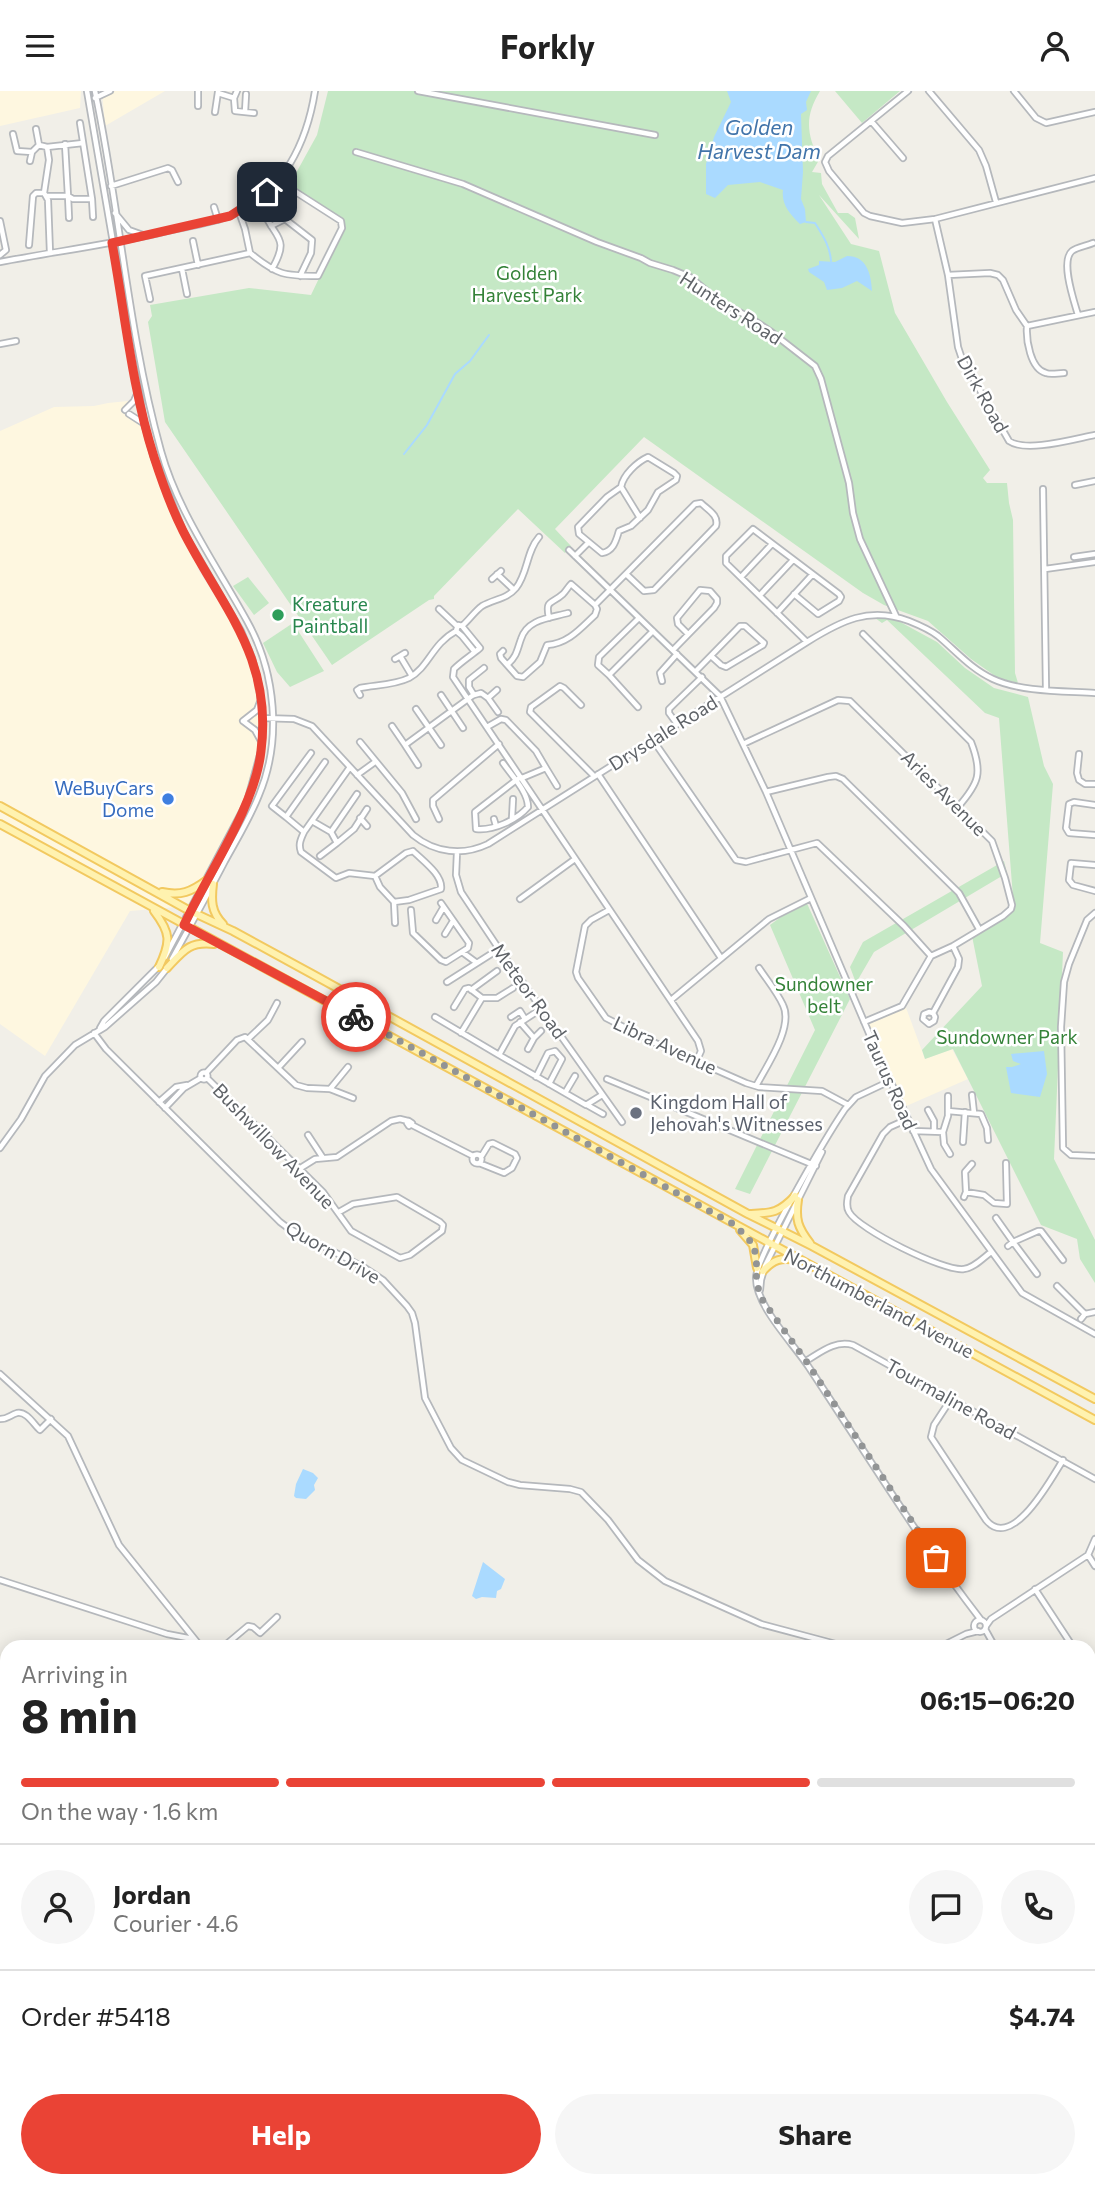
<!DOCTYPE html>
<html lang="en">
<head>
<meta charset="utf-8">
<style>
  body { margin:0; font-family:Commissioner,sans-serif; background:#f6f6f6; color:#222; height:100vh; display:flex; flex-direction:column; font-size:26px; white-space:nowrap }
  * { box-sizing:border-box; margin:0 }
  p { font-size:23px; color:#767676 }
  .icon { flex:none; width:38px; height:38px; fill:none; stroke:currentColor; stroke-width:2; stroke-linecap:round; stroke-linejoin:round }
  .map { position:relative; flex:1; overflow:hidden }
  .panel { position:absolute; left:0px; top:1549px; width:1096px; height:548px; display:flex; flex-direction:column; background:#fff; border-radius:21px 21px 0 0; box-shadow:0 4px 18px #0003 }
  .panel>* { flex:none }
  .pin { position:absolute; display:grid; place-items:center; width:60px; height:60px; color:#fff; margin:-30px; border-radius:14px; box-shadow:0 4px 10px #0006 }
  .courier { position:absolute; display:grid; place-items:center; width:70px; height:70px; margin:-35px; border:5px solid #ea4335; border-radius:50%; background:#fff; color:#222; box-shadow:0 2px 9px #0007 }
  .head em { font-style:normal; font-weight:700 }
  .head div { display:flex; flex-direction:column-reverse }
  .head { display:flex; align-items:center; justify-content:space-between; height:119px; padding:0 21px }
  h1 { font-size:46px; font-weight:700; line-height:52px }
  .bar { display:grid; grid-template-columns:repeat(4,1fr); gap:10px 7px; align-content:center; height:84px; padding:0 21px }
  .bar i { height:9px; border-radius:5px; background:#e0e0e0 }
  .bar .on { background:#ea4335 }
  .bar p { grid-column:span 4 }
  .line { display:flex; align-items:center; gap:18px; padding:0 21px; border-top:2px solid #e0e0e0 }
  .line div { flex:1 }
  .round { display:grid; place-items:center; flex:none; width:74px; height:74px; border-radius:37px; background:#f6f6f6 }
  .button { display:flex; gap:14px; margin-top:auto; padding:14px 21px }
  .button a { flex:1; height:80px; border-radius:42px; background:#ea4335; color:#fff; font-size:28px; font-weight:700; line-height:80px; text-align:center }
  .button a+a { background:#f6f6f6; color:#222 }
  header { display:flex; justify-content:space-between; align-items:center; height:91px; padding:0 21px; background:#fff; font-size:32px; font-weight:700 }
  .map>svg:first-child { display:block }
  .commercial { fill:#fef7e0 }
  .industrial { fill:#e0deda }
  .green { fill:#c5e8c5 }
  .water { fill:#aadaff }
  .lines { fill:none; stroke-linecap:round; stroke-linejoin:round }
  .stream { stroke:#aadaff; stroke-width:2 }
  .minor-casing { stroke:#b5b8bc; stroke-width:8 }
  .major-casing { stroke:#f2c960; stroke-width:10 }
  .minor { stroke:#fff; stroke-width:4.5 }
  .major { stroke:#fff2af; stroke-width:6 }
  .done { stroke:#929495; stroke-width:7; stroke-dasharray:0 12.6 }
  .route { stroke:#ea4335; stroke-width:9 }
  .leisure-dot { fill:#2e9e5b; stroke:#fff; stroke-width:2.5 }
  .shop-dot { fill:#3f7fe0; stroke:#fff; stroke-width:2.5 }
  .worship-dot { fill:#6b7280; stroke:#fff; stroke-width:2.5 }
  .labels { text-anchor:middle; stroke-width:5; stroke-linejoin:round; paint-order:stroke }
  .park-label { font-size:19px; fill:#348238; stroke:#fff }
  .street-label { font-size:19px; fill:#5f6368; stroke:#fff }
  .leisure-label { font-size:19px; fill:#27864d; stroke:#fff; text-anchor:start }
  .shop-label { font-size:19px; fill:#366cbe; stroke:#fff; text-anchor:end }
  .worship-label { font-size:19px; fill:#5b616d; stroke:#fff; text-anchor:start }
  .water-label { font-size:21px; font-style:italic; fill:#4174aa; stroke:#fff }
</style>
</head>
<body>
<header><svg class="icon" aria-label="menu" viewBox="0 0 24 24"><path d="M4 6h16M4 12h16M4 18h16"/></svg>Forkly<svg class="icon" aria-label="person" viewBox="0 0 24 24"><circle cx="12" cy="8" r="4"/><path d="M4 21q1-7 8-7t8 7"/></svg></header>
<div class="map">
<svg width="1095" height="2095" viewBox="0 0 1095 2095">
  <rect width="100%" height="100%" fill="#f1efe8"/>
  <path class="commercial" d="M0 0H81L80 17 0 35Z
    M102 0H165L105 35Z
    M128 310V324L140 332 159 387 161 398 172 424 198 470 197 477 242 547 256 587 260 642 249 700 190 815 130 820 45 965 0 933V340L54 316 94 315 108 312Z
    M905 914 925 968 952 958 968 988 904 1016 867 929Z"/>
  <path class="industrial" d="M1095 1841V2095H727L729 2090H1088V1845Z"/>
  <path class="green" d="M328 0H820C804 27 807 42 819 69L812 81 821 82 822 93 838 122H848L855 127 859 148 819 104 851 153 879 160 895 222 947 311 990 379 983 387 987 392H1007L1009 412 1013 429 1015 582 1018 592 998 587 971 568 928 530 884 514 863 502 644 346 555 438 571 455 565 462 518 418 434 505V508L429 509 332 574 165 331 148 231 152 225 150 214 249 197 311 204 345 133 290 93 317 44Z
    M835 0H900L862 32Z
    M248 486 269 512 254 524 233 495Z
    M891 526 937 551 965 577 994 597 1028 606 1044 675 1053 693 1040 852 1063 861 1054 1068 1095 1149V1192L1080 1168 1077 1148 1041 1134 953 958 925 968 922 959 982 895 972 845 1014 819 999 627 985 622 887 529 882 532 875 527Z
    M293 532 324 580 290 596 277 581 263 552Z
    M1004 770 1007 782 874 861 856 892 850 876 863 851Z
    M805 808 850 908 750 1103 735 1098 815 939 770 834Z
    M0 1856 7 1858V2090H215L216 2095H0Z"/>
  <path class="water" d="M727 0H811L806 11 807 19 801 23 803 81 801 108 805 118 806 131 800 133C790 123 781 113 783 99L760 91 728 94 715 107 706 103V73L714 46 731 11Z
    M847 165C867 165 871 183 872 200L857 190 842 197 827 199 824 191 809 181 808 178 819 174V170L835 171Z
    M1044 960 1047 983 1040 1006 1011 1002 1006 976H1012L1021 973 1013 970 1011 963Z
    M303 1378 313 1382 318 1387 314 1394 315 1399 306 1408 296 1407 294 1405 296 1393Z
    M483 1471 505 1488 501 1498 497 1500 496 1507 482 1506 476 1508 472 1505Z"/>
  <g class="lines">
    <path class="stream" d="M806 131 815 132C823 145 830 155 831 170
      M404 363 427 334 455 283 470 270 489 244"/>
    <defs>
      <path id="minor" d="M87 0 144 332 154 367 183 440 241 540 252 567 259 595 263 627 261 660 247 711 165 866
        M95 0C120 119 128 242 161 360 178 421 217 475 247 530 276 582 282 649 259 704 250 727 237 748 225 770 208 803 190 835 172 868
        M418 0 655 44
        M908 0 828 65 825 71 829 80 864 122 870 125 902 132 935 128 1095 87
        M929 0 979 59 986 75 996 111
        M1014 0 1036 27 1046 32 1095 21
        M218 2 234 7 237 0
        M95 7 110 0
        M234 7 235 20 254 22
        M198 15V0
        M215 21 218 1
        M245 21 246 3
        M871 30 903 67
        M80 32 92 108 93 126
        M36 38 39 54
        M13 43 17 60 32 61
        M65 53 68 105 73 108H92
        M47 56 83 52
        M356 61 463 93 597 151 641 167 650 172 673 179 690 186 720 211 749 226 770 240 815 275 821 288 849 392 853 422 860 448 896 525
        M30 70 32 61 39 54 47 56 49 69 44 102
        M111 95 168 77 172 79 178 91
        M47 105H68L69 127
        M214 116 218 129
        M239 121 245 138 250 162C277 184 284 185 318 185L342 137 341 130 288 96 263 119C274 148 291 145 272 178
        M115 122 129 139 143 144
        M935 128 948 184 958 256 962 268 1009 350C1026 362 1074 348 1095 344
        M0 130 6 159 0 164
        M271 135 285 128 312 149 311 162 300 185
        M193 150 198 174
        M29 154 33 105 36 102H44L48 109 50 162
        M0 171C53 161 106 154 159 142 183 136 209 133 232 124 283 103 307 51 315 0
        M182 178 187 203
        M948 184 990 182 998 184 1003 189 1016 219 1027 235 1095 221
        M150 208 145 185 250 162
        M1078 224C1074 210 1060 170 1072 160 1077 156 1086 155 1093 152
        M1027 235C1026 248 1030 278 1046 282 1051 284 1058 282 1064 282
        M0 253 16 250
        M125 319 134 310 137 303
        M129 323 143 332
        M648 366 674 382 677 385 676 389 658 401 648 419 631 435 619 440C616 449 614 460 602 462L579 443 578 436 607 406 621 396C623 384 637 371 648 366Z
        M1075 394 1095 390
        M621 396 640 427
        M1043 398 1046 598
        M569 459 720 605 766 701 877 961 931 1078 1022 1202 1095 1243
        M575 465 588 452
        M1074 466 1095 463
        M1045 478 1095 471
        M497 483 514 499
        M741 486 772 453
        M492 488 501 480
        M794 503 818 523 839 510 841 506 839 503 753 438 726 465V472L807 551
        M760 504 793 469
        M595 514 695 413 701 412C708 419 719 424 716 435L654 499 644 500 626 483
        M439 518 457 535
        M777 522 812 484
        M462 535C469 529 475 520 482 515 494 508 507 508 516 497 528 482 526 461 539 446
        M863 543 971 651C983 682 979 692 958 716
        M673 559 714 517 717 512V508L710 500 700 499 677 527 678 533 688 543
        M503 560 500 563 501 567 517 585 523 586 540 571 547 554C568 553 581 537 595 524L597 518 595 514 571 493C568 496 566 500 563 503 551 514 545 508 549 527
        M475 561 462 545 456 540 458 534 462 535 480 557C472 564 462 570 454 578L453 586 698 950 701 960 697 969
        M400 565 412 585
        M395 568 405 562
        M508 573C517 565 517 559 521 548 527 528 550 527 568 522
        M696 580 740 535H745L764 552 763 554 726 576 721 574 711 565
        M609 584 598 574 599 566 639 527
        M662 590 660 582 677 563
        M360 604 357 599 360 597C376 594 395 594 409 587 429 576 432 553 456 540
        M441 604 463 637
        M474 604 481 602 488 607 497 599
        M488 607 498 621
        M260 611 257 619 243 630 255 639 261 650
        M581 614 564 597 560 595 531 616 530 621 594 685
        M638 616 609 584 653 540
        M416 618 441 654
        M263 627 294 628 312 635 413 744C435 762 463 765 488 753L807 551C841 530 869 515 909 530 919 534 929 538 938 545 956 560 971 578 993 588 1021 601 1064 600 1095 602
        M677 633 669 622V618L702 586
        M392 635 405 654
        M487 636 501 628 506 629 536 660 546 677
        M653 649 736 769 746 771 817 752 904 835 931 865
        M360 651 402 702 416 728
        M743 653 838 609 850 610 992 750 1005 787 1012 814 1011 818 1003 825 953 855 931 865 902 915 864 931
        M1079 663 1077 682 1079 689 1085 693H1095
        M503 672C512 685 528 701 528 716 517 729 493 740 476 738L475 721 515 690 521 686
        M418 674 405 654 472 605 474 604 469 596V589L484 577
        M350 676 304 741C301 748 298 753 301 761L336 787 349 782 375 785 406 762 413 760C423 770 443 784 441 798L409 809 394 811
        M598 683 721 867
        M357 684 375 671
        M522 687 546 677 557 695
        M766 701 828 686 836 685 843 688 959 802 979 838
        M1095 714 1074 711 1069 713 1066 737 1069 742 1095 744
        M286 726 272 715 311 662
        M360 727 367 735
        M512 727 513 708
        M439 728 433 715V709L499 653
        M494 728 496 735
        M312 730 331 741 357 703
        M304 741 286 726 325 671
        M337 752 354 738 367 718
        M457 761 456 784 461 801 499 858 622 1031
        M320 765 337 752 331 741
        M1095 774 1071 772 1069 789 1073 794 1095 800
        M375 785 380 796 394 811
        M520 808 575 768
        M394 811 395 832
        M411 819 413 842 441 869 446 871 468 857 469 852 441 812
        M609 819 591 829 585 835 576 881 578 887 606 927 653 951 746 992 759 996 822 1000 848 1014
        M1095 822 1087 829 1069 873 1064 891 1061 936 1063 1057 1071 1064 1095 1065
        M436 829 443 817
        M445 843 453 830
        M462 861 477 872
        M447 891 499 858
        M471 899 497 880
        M671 909 769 828 811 807
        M454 916 465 898 469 897 482 907
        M541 918 515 935 499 964 586 1014 602 1004
        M933 922 929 921 924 923 923 928 929 933 934 930 935 926 933 922 958 876 959 868 953 855
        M435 926 499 964
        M511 926 520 920 525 928
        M520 931 534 947 528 958
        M100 937 104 930 160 874
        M94 942 106 958 280 1131 288 1137 365 1177 383 1189 407 1215 412 1222 415 1232 425 1307 451 1357 462 1369 508 1391 520 1394 570 1398 581 1401 608 1429 638 1469 665 1490 761 1533 847 1556
        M461 942 482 907H497L513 897
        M534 947 541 940
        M248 948 268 929 277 912
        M278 977 302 951
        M200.5 985a3.5 3.5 0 1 1 7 0a3.5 3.5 0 1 1-7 0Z
        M206 982 237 949 245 946 296 994 307 997 330 998 353 1007
        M536 986 548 962 555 960 562 968 549 993
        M207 987 323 1101 351 1140 400 1167 410 1164 442 1140 443 1134 440 1131 397 1106 353 1113 339 1121
        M607 988 816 1075
        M890 990 856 1006 845 1018C828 1043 756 1165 756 1187 756 1216 795 1254 810 1278 866 1362 919 1449 981 1529
        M756 995C766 976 794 936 783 914 777 901 767 889 759 877
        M330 998 348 976
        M565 1002 575 985
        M972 1004 974 1022
        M159 1011 176 996 187 994
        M587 1014 603 1023
        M165 1017 184 997 201 987
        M928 1019 934 1030V1040
        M948 1020 981 1023 987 1037 988 1049
        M908 1028 890 1036 883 1043 848 1105C847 1111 846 1116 849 1121 858 1138 944 1181 964 1178 974 1177 983 1167 991 1161
        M409 1030 412 1032 409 1035 407 1032Z
        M412 1034 473 1065
        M913 1040 943 1041 944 1053 950 1063
        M943 1041 948 1025V1005
        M308 1044 323 1067
        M963 1051 965 1021
        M0 1057 21 1028 45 985 75 954 105 936 156 891 168 876
        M472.5 1068a4.5 4.5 0 1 1 9 0a4.5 4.5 0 1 1-9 0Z
        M479 1072 504 1082 512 1077 517 1067 515 1063 493 1052 489 1053 481 1066
        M299 1078 315 1068 337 1066 391 1030 400 1028 408 1030
        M966 1101 965 1081 972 1073
        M964 1106 966 1101 984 1104 994 1112 1007 1113 1006 1072
        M996 1127 1013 1151 1008 1155
        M1037 1183 1013 1151 1038 1140H1041L1063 1169
        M1057 1195 1085 1223
        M760 1199 761 1189 765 1175 822 1061
        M1081 1228 1085 1223 1095 1221
        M806 1270C821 1261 835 1249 853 1254L1095 1388
        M0 1283 68 1345 119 1454 201 1556
        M951 1308 934 1334 931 1346 986 1429C1012 1461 1051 1388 1063 1369
        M0 1328C8 1328 10 1324 17 1322 27 1320 34 1334 40 1339L51 1328
        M1088 1464 1095 1475
        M0 1489 167 1543 193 1548
        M1035 1498 1073 1556
        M974 1535a6 6 0 1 1 12 0a6 6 0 1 1-12 0Z
        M986 1535 991 1528 1088 1464 1095 1448
        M985 1538 995 1556
        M223 1556 248 1535 253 1536 260 1542 277 1526
        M940 1556 966 1543 978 1540
        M1088 1579 1095 1588
        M1088 1672 1095 1679
        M0 1680 7 1683
        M0 1754 7 1745
        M1088 1829 1095 1824
        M0 1851 7 1853
        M0 1884 7 1894
        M0 1954H7
        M0 1959H7
        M129 2090V2095
        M157 2090V2095
        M184 2090V2095
        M215 2090 216 2095
        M323 2090 324 2095
        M401 2090 405 2095
        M410 2090 415 2095
        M730 2090 732 2095
        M823 2090 826 2095
        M96 2095V2090
        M101 2095V2090
        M418 2095 425 2090
        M944 2095 947 2090"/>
      <path id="major" d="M0 715 190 820 233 840 312 883 748 1123 812 1155 1095 1308
        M0 733 1095 1329
        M213 793C211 809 211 821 223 833
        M162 801C181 805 191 801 207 789
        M154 820C171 842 171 851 159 876
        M167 877C183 860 189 850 214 853
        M798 1109C795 1128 798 1137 810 1152
        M750 1123C772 1122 779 1122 795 1105
        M740 1139 753 1154 757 1177
        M763 1180C773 1169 781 1166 796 1169
        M1088 1960 1095 1951
        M1088 1982 1095 1972
        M1011 2095 1014 2090
        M1025 2095 1028 2090"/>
    </defs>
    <use href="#minor" class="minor-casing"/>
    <use href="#major" class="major-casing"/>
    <use href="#minor" class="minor"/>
    <use href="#major" class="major"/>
  </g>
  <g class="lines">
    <path class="done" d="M356 926 735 1134 754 1154 757 1177 756 1191 763 1210 806 1270 936 1467"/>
    <path class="route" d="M267 101 230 125 112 152C125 223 132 297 154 366 162 391 171 416 183 440 222 517 273 565 261 660 255 716 208 782 184 834L356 926"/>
  </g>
  <circle class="leisure-dot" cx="278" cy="524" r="7"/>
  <circle class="shop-dot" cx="168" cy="708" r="7"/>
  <circle class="worship-dot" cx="636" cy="1022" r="7"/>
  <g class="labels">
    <g class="park-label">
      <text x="527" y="189">Golden<tspan x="527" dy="22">Harvest Park</tspan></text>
      <text x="824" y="900">Sundowner<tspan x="824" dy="22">belt</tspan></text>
      <text x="1007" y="953">Sundowner Park</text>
    </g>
    <g class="street-label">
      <text transform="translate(731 217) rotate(33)" y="7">Hunters Road</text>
      <text transform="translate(983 303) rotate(61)" y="7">Dirk Road</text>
      <text transform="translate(663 642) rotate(-32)" y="7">Drysdale Road</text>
      <text transform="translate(944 702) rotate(45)" y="7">Aries Avenue</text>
      <text transform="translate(529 900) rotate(54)" y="7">Meteor Road</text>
      <text transform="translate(665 954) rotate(25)" y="7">Libra Avenue</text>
      <text transform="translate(890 989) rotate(66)" y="7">Taurus Road</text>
      <text transform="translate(274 1055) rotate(46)" y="7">Bushwillow Avenue</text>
      <text transform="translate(333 1161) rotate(30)" y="7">Quorn Drive</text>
      <text transform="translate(879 1212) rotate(28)" y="7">Northumberland Avenue</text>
      <text transform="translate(951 1308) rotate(29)" y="7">Tourmaline Road</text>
    </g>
    <g class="leisure-label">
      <text x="292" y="520">Kreature<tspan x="292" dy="22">Paintball</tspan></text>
    </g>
    <g class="shop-label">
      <text x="154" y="704">WeBuyCars<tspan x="154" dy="22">Dome</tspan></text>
    </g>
    <g class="worship-label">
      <text x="650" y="1018">Kingdom Hall of<tspan x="650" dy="22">Jehovah's Witnesses</tspan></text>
    </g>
    <g class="water-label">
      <text x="759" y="44">Golden<tspan x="759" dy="24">Harvest Dam</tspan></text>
    </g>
  </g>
</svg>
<div class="pin" style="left:936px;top:1467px;background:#ea580c"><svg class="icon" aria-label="bag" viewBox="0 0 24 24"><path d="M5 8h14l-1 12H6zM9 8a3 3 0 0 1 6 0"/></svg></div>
<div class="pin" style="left:267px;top:101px;background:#1f2937"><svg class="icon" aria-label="home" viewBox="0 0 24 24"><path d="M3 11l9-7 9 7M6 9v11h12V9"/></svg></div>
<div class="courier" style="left:356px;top:926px"><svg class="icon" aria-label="bike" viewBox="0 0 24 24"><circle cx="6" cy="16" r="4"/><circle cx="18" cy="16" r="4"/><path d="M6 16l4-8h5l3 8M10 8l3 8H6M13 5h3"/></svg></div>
<section class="panel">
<div class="head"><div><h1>8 min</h1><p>Arriving in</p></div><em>06:15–06:20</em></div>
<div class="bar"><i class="on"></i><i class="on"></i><i class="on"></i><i></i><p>On the way · 1.6 km</p></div>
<div class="line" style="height:126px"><a class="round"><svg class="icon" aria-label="person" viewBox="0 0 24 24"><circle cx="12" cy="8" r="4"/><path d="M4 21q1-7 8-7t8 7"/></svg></a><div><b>Jordan</b><p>Courier · 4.6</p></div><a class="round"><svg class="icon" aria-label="chat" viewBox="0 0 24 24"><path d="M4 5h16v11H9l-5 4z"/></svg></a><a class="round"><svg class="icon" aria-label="phone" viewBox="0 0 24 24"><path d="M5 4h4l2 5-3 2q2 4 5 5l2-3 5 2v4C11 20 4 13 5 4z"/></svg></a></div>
<div class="line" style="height:91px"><div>Order #5418</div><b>$4.74</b></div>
<div class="button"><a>Help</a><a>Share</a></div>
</section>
</div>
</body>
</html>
